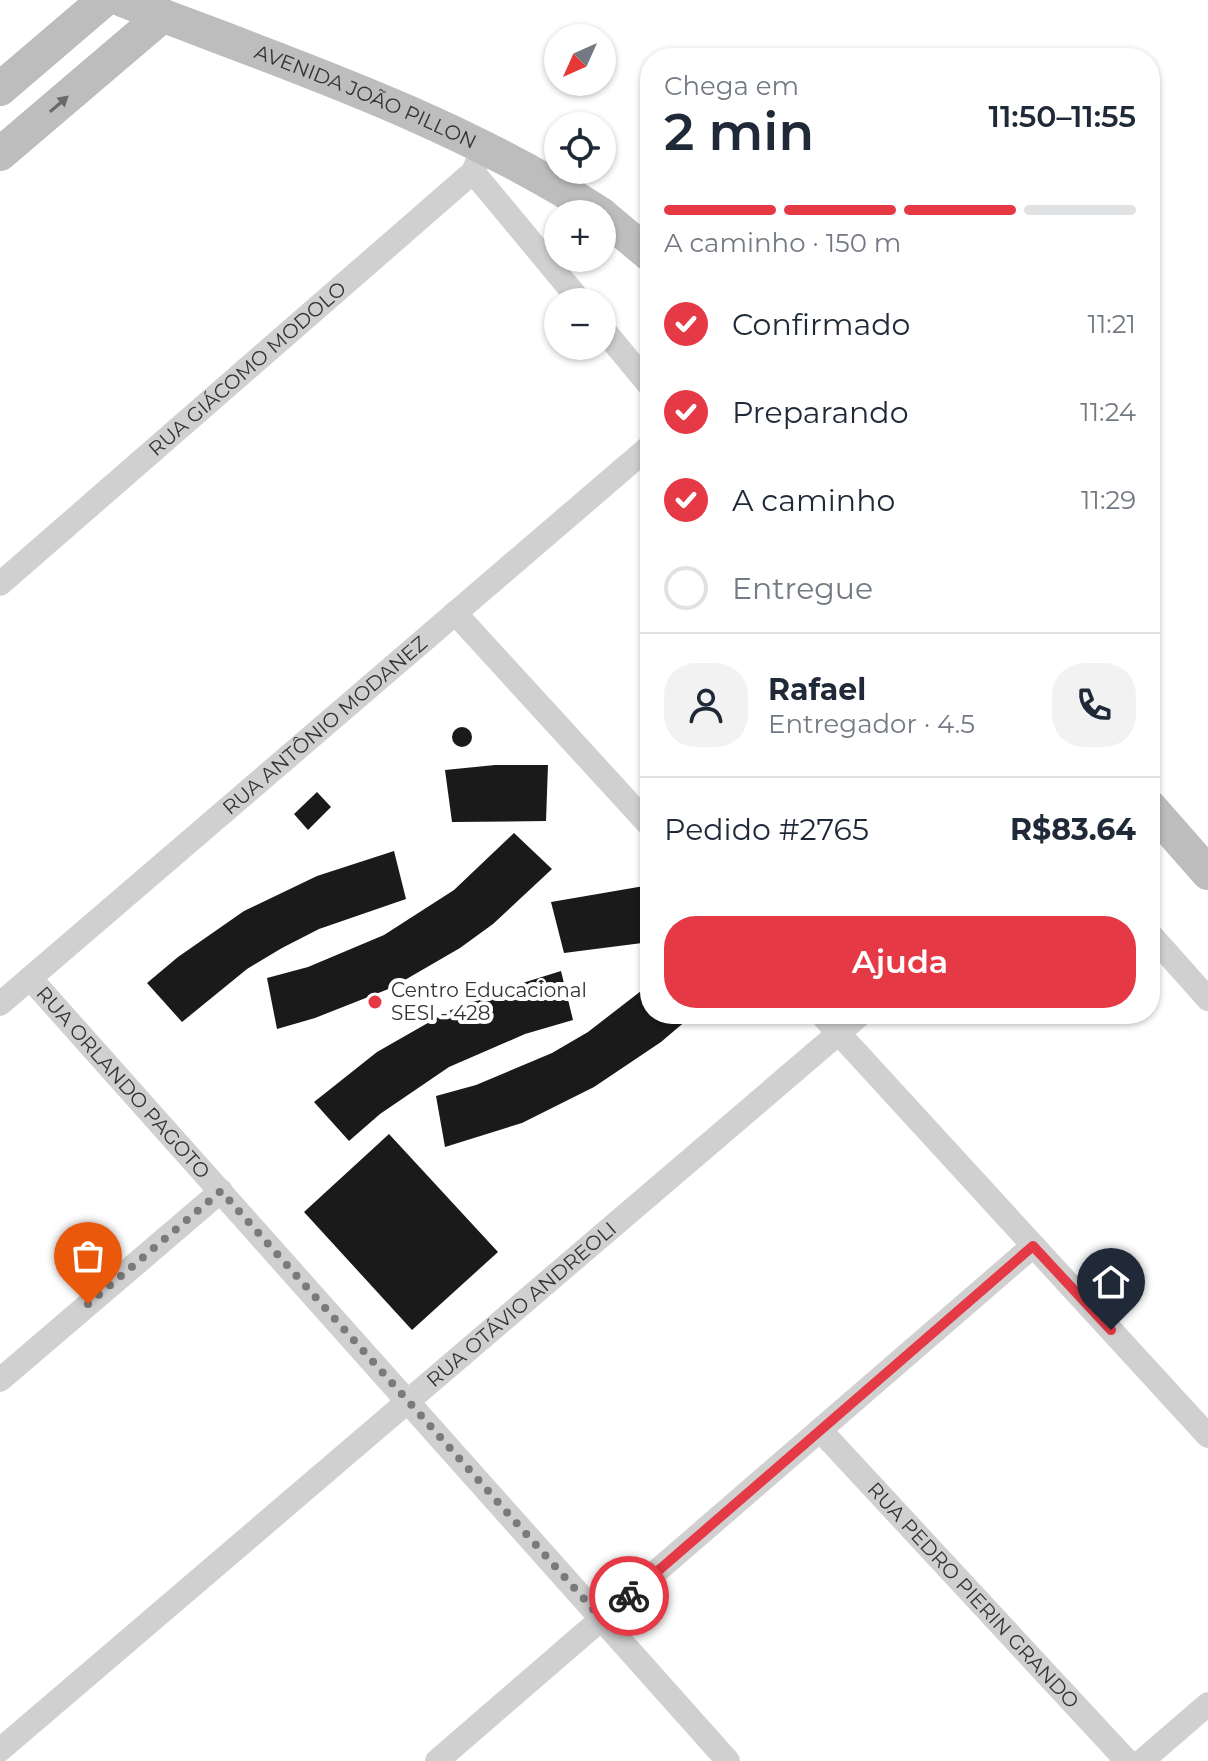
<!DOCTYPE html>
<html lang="pt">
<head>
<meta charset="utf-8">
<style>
  body { margin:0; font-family:Montserrat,sans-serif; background:#f2f2f3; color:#1f2937; height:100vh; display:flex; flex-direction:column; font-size:30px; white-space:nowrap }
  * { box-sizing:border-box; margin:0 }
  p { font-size:26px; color:#747a83 }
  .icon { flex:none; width:44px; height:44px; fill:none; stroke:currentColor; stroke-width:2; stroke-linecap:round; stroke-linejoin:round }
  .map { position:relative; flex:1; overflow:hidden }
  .drawer { position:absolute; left:640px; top:48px; width:520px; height:976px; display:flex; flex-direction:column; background:#fff; border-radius:32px; box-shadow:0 2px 6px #0004 }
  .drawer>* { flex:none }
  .needle { width:52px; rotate:225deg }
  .tools { position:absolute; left:544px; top:24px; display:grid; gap:16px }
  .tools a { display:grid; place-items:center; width:72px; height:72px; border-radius:50%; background:#fff; box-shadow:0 2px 6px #0004; font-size:40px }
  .pin { position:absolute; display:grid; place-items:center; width:68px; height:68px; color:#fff; margin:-82px -34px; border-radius:50% 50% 50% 0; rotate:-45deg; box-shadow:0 0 8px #0007 }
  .pin .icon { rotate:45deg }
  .courier { position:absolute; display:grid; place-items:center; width:80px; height:80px; margin:-40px; border:6px solid #e63946; border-radius:50%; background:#fff; color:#222; box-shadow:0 2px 10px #0007 }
  .headline em { font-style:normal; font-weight:600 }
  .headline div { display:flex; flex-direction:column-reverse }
  .headline { display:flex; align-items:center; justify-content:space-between; height:136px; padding:0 24px }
  h1 { font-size:52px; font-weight:600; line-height:60px }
  .bar { display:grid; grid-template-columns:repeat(4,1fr); gap:12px 8px; align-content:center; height:96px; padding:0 24px }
  .bar i { height:10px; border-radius:6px; background:#e0e1e3 }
  .bar .current { background:#e63946 }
  .bar p { grid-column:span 4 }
  .line { display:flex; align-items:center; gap:20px; padding:0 24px; border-top:2px solid #e0e1e3 }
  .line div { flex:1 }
  .round { display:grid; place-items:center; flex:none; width:84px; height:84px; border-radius:32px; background:#f2f2f3 }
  ol { padding:0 24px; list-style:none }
  li { display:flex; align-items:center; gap:24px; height:88px }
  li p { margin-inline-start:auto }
  li .icon { padding:8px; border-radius:50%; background:#e63946; color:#fff; stroke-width:4 }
  li:last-child { color:#747a83 }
  li i { width:44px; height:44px; border:4px solid #e0e1e3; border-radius:50% }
  .button { display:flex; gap:16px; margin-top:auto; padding:16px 24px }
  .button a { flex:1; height:92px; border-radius:32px; background:#e63946; color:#fff; font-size:32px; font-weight:600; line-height:92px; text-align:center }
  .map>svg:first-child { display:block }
  .building { fill:#1a1a1a }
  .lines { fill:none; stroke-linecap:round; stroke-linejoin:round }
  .street { stroke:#d0d0d0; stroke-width:24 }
  .secondary { stroke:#bdbdbd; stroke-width:34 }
  .oneway { fill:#6a6a6a }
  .done { stroke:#7a7a7a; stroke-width:8; stroke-dasharray:0 14.4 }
  .route { stroke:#e63946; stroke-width:10 }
  .poi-dot { fill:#e63946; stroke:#fff; stroke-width:3 }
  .labels { text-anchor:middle; stroke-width:8; stroke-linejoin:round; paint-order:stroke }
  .street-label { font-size:20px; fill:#333; stroke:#fff }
  .poi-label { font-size:20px; fill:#333; stroke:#fff; text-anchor:start }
</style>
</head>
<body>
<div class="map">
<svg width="1208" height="1761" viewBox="0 0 1208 1761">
  <rect width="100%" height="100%" fill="#fff"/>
  <path class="building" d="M452 737a10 10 0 1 1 20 0a10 10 0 1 1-20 0Z
    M495 765H548L546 821 452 822 445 770Z
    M317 792 331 807 308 830 294 814Z
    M514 833 552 869 493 924 460 948 391 988 315 1018 277 1029 267 978 308 967 384 935 454 890Z
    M394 851 406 899 319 929 282 948 247 969 182 1022 147 983 178 957 244 911 317 876Z
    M650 885V942L564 953 551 902Z
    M561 971 573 1020 525 1034 449 1067 380 1114 349 1141 314 1102 377 1052 447 1012 484 995Z
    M650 984V1014H694L661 1042 594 1087 522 1123 445 1147 436 1096 476 1085 552 1053 588 1032Z
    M389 1134 498 1252 412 1330 304 1212Z"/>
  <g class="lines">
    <g class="street">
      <path d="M473 172 581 302"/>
      <path d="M602 328 650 386"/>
      <path id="s1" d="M0 584 473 172 484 146"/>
      <path d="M455 613 650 826"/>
      <path d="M1150 934 1208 999"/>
      <path id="s2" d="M30 978 728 1761"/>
      <path id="s3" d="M0 1004 650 446"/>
      <path d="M821 1014 1208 1436"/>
      <path d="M0 1380 221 1191"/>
      <path id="s4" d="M821 1431 1127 1761"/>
      <path id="s5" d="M0 1750 861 1014"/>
      <path d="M437 1761 1033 1246"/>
      <path d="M1142 1761 1208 1704"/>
    </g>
    <g class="secondary">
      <path id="s6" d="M122 0C285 63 453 118 601 214"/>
      <path d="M0 89 104 0"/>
      <path d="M0 154 162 16"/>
      <path d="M602 215 650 255"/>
      <path d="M1150 807 1208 873"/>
    </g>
  </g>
  <defs><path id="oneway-solid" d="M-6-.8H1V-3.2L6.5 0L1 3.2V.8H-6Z" transform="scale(2)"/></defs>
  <use class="oneway" href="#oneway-solid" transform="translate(59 104) rotate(-41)"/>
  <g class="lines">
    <path class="done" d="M88 1304 221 1191 602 1619 629 1596"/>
    <path class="route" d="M629 1596 1033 1246 1111 1330"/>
  </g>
  <circle class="poi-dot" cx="375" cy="1002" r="8"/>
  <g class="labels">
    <g class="street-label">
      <text dy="7" stroke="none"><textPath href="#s6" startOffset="262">AVENIDA JOÃO PILLON</textPath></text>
      <text dy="7" stroke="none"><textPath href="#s1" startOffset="328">RUA GIÁCOMO MODOLO</textPath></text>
      <text dy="7" stroke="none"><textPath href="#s3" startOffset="428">RUA ANTÔNIO MODANEZ</textPath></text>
      <text dy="7" stroke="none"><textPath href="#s2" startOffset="140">RUA ORLANDO PAGOTO</textPath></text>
      <text dy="7" stroke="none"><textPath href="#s5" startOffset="686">RUA OTÁVIO ANDREOLI</textPath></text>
      <text dy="7" stroke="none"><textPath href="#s4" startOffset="224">RUA PEDRO PIERIN GRANDO</textPath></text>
    </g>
    <g class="poi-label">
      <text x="391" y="997">Centro Educacional<tspan x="391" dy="23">SESI - 428</tspan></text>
    </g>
  </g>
</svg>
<div class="tools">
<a><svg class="needle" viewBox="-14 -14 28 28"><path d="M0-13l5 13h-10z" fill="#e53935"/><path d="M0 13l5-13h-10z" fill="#747a83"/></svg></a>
<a><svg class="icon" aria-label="locate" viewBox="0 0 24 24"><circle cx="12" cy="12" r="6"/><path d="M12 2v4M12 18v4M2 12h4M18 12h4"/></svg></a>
<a>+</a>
<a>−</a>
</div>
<div class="pin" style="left:88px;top:1304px;background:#ea580c"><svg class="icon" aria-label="bag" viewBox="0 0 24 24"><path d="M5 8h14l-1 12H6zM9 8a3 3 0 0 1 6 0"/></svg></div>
<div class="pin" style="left:1111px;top:1330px;background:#1f2937"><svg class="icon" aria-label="home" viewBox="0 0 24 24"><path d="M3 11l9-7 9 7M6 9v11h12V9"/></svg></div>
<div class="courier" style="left:629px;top:1596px"><svg class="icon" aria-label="bike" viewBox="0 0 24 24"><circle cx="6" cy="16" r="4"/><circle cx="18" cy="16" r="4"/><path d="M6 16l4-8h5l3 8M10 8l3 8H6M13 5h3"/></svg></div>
<section class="drawer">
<div class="headline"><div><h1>2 min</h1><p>Chega em</p></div><em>11:50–11:55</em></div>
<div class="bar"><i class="current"></i><i class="current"></i><i class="current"></i><i></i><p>A caminho · 150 m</p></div>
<ol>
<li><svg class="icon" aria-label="check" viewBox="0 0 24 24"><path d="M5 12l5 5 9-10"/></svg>Confirmado<p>11:21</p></li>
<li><svg class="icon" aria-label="check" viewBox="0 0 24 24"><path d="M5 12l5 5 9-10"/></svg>Preparando<p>11:24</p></li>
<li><svg class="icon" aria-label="check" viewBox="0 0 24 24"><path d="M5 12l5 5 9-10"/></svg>A caminho<p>11:29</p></li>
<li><i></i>Entregue</li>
</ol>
<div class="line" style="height:144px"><a class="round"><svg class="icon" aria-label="person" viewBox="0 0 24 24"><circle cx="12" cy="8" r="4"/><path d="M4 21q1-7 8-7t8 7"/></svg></a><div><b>Rafael</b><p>Entregador · 4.5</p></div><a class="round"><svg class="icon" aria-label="phone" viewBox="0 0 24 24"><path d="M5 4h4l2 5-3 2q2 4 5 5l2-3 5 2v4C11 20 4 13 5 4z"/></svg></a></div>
<div class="line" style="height:104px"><div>Pedido #2765</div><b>R$83.64</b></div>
<div class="button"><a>Ajuda</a></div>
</section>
</div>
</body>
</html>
